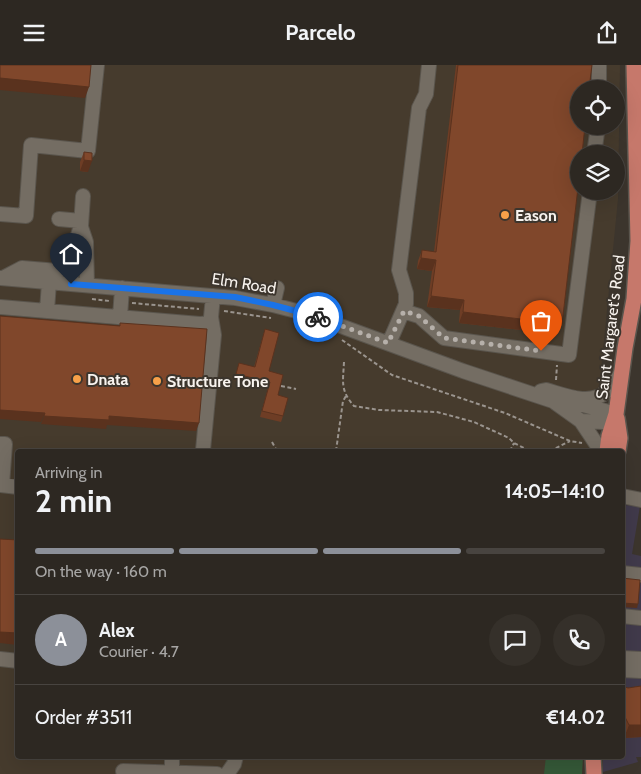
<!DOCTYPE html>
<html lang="en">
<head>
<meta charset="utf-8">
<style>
  body { margin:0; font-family:Cabin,sans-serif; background:#35302a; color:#f1f3f6; height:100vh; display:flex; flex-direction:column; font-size:19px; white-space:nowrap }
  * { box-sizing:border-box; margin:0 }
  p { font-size:16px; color:#a7a6a5 }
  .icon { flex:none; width:28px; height:28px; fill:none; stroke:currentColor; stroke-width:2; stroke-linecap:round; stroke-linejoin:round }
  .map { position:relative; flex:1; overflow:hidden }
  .drawer { position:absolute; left:15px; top:384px; width:610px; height:310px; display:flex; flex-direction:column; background:#2d2822; border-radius:5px; box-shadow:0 5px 20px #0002,0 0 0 1px #484440 }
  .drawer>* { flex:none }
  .tools { position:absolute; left:570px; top:15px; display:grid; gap:10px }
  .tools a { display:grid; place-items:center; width:55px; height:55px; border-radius:50%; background:#2d2822; box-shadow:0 5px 20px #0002,0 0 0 1px #484440; font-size:25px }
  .pin { position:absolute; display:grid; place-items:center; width:42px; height:42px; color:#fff; margin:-51px -21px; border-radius:50% 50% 50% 0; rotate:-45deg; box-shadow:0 0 5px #0007 }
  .pin .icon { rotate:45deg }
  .courier { position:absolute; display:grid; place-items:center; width:50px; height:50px; margin:-25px; border:4px solid #1a73e8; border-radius:50%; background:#fff; color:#222; box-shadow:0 1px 6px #0007 }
  .headline em { font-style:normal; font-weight:700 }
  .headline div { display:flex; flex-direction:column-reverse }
  .headline { display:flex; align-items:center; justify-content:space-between; height:85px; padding:0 20px }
  h1 { font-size:32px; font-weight:700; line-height:38px }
  .bar { display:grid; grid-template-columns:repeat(4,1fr); gap:8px 5px; align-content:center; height:60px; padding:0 20px }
  .bar i { height:6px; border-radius:4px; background:#484440 }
  .bar .active { background:#8c9099 }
  .bar p { grid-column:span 4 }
  .line { display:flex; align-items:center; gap:12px; padding:0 20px; border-top:1px solid #484440 }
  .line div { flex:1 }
  .round { display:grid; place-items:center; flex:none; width:52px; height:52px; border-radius:26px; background:#35302a }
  header { display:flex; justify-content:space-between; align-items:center; height:65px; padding:0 20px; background:#2d2822; font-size:22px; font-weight:700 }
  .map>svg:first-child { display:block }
  .commercial { fill:#413a4b }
  .built { fill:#463b2d; fill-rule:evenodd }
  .green { fill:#355938 }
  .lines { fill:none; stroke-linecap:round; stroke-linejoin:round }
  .minor-casing { stroke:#5a554d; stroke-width:16 }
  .major-casing { stroke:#5a554d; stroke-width:18 }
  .path { stroke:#9a948e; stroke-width:2; stroke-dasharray:4 2.5; stroke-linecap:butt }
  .minor { stroke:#746d63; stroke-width:14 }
  .major { stroke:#c6786b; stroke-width:15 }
  .wall { fill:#6e3d25 }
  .shaded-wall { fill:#5a321e }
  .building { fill:#80472b; stroke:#5a321e }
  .done { stroke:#b6b0aa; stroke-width:5; stroke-dasharray:0 9 }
  .route { stroke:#1a73e8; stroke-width:6 }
  .poi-dot { fill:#f7a149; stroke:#3c352d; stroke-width:2 }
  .labels { text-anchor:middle; stroke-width:4; stroke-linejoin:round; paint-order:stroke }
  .poi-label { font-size:16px; font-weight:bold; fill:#f8f3ee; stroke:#3c352d; text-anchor:start }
  .street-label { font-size:16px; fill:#f8f3ee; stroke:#3c352d }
</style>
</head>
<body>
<header><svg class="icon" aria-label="menu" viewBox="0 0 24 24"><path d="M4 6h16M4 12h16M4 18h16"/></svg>Parcelo<svg class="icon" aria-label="share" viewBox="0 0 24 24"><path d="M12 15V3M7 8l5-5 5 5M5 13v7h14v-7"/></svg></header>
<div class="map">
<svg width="641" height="709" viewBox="0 0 641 709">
  <rect width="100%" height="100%" fill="#3c352d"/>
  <path class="commercial" d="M623 440 640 441 632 489 641 491V692H636L638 697 603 707V691H622Z"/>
  <path class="built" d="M0 0H620L618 134 593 386H18V691H583L582 709H0ZM579 24H616V61H579ZM579 89H616V126H579Z"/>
  <path class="green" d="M546 691H583L582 709H544Z"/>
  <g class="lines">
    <defs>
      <path id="minor" d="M599 0V24
        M594 89 598 61
        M0 149 26 151 31 80 88 86 97 0
        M59 154 81 156
        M81 162 86 177 87 220
        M0 213 235 233 273 240 308 249 463 306 553 336 581 356 597 380V386
        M3 213 22 203 58 206 64 201 71 199
        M71 219 72 189 81 161 83 131
        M273 240 277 223
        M0 242 200 259 212 258
        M47 246 49 217
        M403 246 419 251 444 273 569 290 590 126
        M120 252 122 223
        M389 278 406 239V228L399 205 419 43 426 29 429 0
        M541 326 546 325C564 330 591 342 607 326 612 321 617 314 621 308
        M576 338 616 349
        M581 356 603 357 616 349
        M0 379H5L2 420
        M203 385 214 270 211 252 213 231
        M0 420 18 422
        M622 431 641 435
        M622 508 641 510
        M622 551 641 553
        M622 593 641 594
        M0 594 18 596
        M622 605 641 606
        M172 692V707
        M123 706 217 709
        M227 709 234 699 236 691"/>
      <path id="major" d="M617 353 620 373 618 386
        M607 386 609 371 616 349 625 283 634 234 638 176 634 0
        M593 691 594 709"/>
    </defs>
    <use href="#minor" class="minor-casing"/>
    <use href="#major" class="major-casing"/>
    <path class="path" d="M92 234 110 236
      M132 238 199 244
      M224 246 271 253
      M342 275 392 310 505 348 570 376 582 378
      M344 297C343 317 340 325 354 341L379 345 437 347 474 357 509 373 514 378 530 386
      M556 315 557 300
      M281 321 296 324
      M272 377 277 386
      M336 386 343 336 346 331
      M510 386 514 378
      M550 386 570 376"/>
    <use href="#minor" class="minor"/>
    <use href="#major" class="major"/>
  </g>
  <path class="wall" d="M456 0H592L558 269 459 258 460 245 427 242 432 206 417 204 418 196 422 185 434 187Z
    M84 87 88 107 80 106V97Z
    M265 264 269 306 278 330 283 351 281 357 260 352 268 323 234 315 239 298 254 302Z
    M622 621 628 623 641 621V672L624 673 622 669Z"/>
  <path class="shaded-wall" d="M0 13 89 22 85 33 0 25Z
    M84 95 92 96 88 107 80 106Z
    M421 193 436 195 432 206 417 204Z
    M431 231 464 235 460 245 427 242Z
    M463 247 562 259 558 269 459 258Z
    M0 345 45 348 41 357 0 354Z
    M44 351H109L199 358 196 366 107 360 106 364 41 359Z
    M622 538 638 539 637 543 622 542Z
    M0 567 18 568V580L0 578Z
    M629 660H641V672L624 673Z"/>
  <path class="building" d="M0 0H91L89 22 0 13Z
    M458 0H592L589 24H579V61H585L582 89H579V114L562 259 463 247 464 235 431 231 436 195 421 193 422 185 436 187Z
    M84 87 92 88V96L84 95Z
    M0 251 120 261V258L207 264 199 358 109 351V355L44 351 45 348 0 345Z
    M265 264 279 268 269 306 283 310 278 330 288 333 283 351 262 346 270 317 236 309 239 298 255 302Z
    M0 474 18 475V568L0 567Z
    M622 513 640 515 638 539 622 538Z
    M622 621 628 623 641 621V660H629L622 646Z"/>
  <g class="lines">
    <path class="done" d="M318 252 388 278 404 246 419 251 444 273 541 286"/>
    <path class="route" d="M71 219 235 232 273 240 318 252"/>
  </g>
  <g class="poi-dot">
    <circle cx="505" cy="150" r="5"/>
    <circle cx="77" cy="314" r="5"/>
    <circle cx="157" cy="316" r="5"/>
  </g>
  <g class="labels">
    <g class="poi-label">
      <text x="515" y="156">Eason</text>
      <text x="87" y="320">Dnata</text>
      <text x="167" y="322">Structure Tone</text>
    </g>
    <g class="street-label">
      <text transform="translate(244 218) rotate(9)" y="6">Elm Road</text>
      <text transform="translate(610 262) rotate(-83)" y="6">Saint Margaret's Road</text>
    </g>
  </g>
</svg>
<div class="tools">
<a><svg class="icon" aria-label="locate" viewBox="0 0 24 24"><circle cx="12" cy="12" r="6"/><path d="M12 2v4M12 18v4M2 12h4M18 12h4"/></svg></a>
<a><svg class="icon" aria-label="layers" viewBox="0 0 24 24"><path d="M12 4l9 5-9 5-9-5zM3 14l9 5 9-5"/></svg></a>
</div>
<div class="pin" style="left:541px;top:286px;background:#ea580c"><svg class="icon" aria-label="bag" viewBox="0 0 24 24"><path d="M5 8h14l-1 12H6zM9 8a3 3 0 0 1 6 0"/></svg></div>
<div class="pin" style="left:71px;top:219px;background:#1f2937"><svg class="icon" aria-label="home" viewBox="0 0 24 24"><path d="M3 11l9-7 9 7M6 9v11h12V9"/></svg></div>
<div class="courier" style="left:318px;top:252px"><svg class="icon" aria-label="bike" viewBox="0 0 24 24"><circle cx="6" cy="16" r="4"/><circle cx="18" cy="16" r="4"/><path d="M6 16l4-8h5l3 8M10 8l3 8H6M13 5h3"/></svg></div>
<section class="drawer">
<div class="headline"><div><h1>2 min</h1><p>Arriving in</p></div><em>14:05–14:10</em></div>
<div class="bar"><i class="active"></i><i class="active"></i><i class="active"></i><i></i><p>On the way · 160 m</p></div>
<div class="line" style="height:90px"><b class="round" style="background:#8c9099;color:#fff">A</b><div><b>Alex</b><p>Courier · 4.7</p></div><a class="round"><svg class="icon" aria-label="chat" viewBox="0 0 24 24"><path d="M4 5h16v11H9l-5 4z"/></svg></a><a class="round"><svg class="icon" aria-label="phone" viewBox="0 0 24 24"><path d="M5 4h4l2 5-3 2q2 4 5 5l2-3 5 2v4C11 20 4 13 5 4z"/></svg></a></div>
<div class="line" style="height:65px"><div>Order #3511</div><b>€14.02</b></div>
</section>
</div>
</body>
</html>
